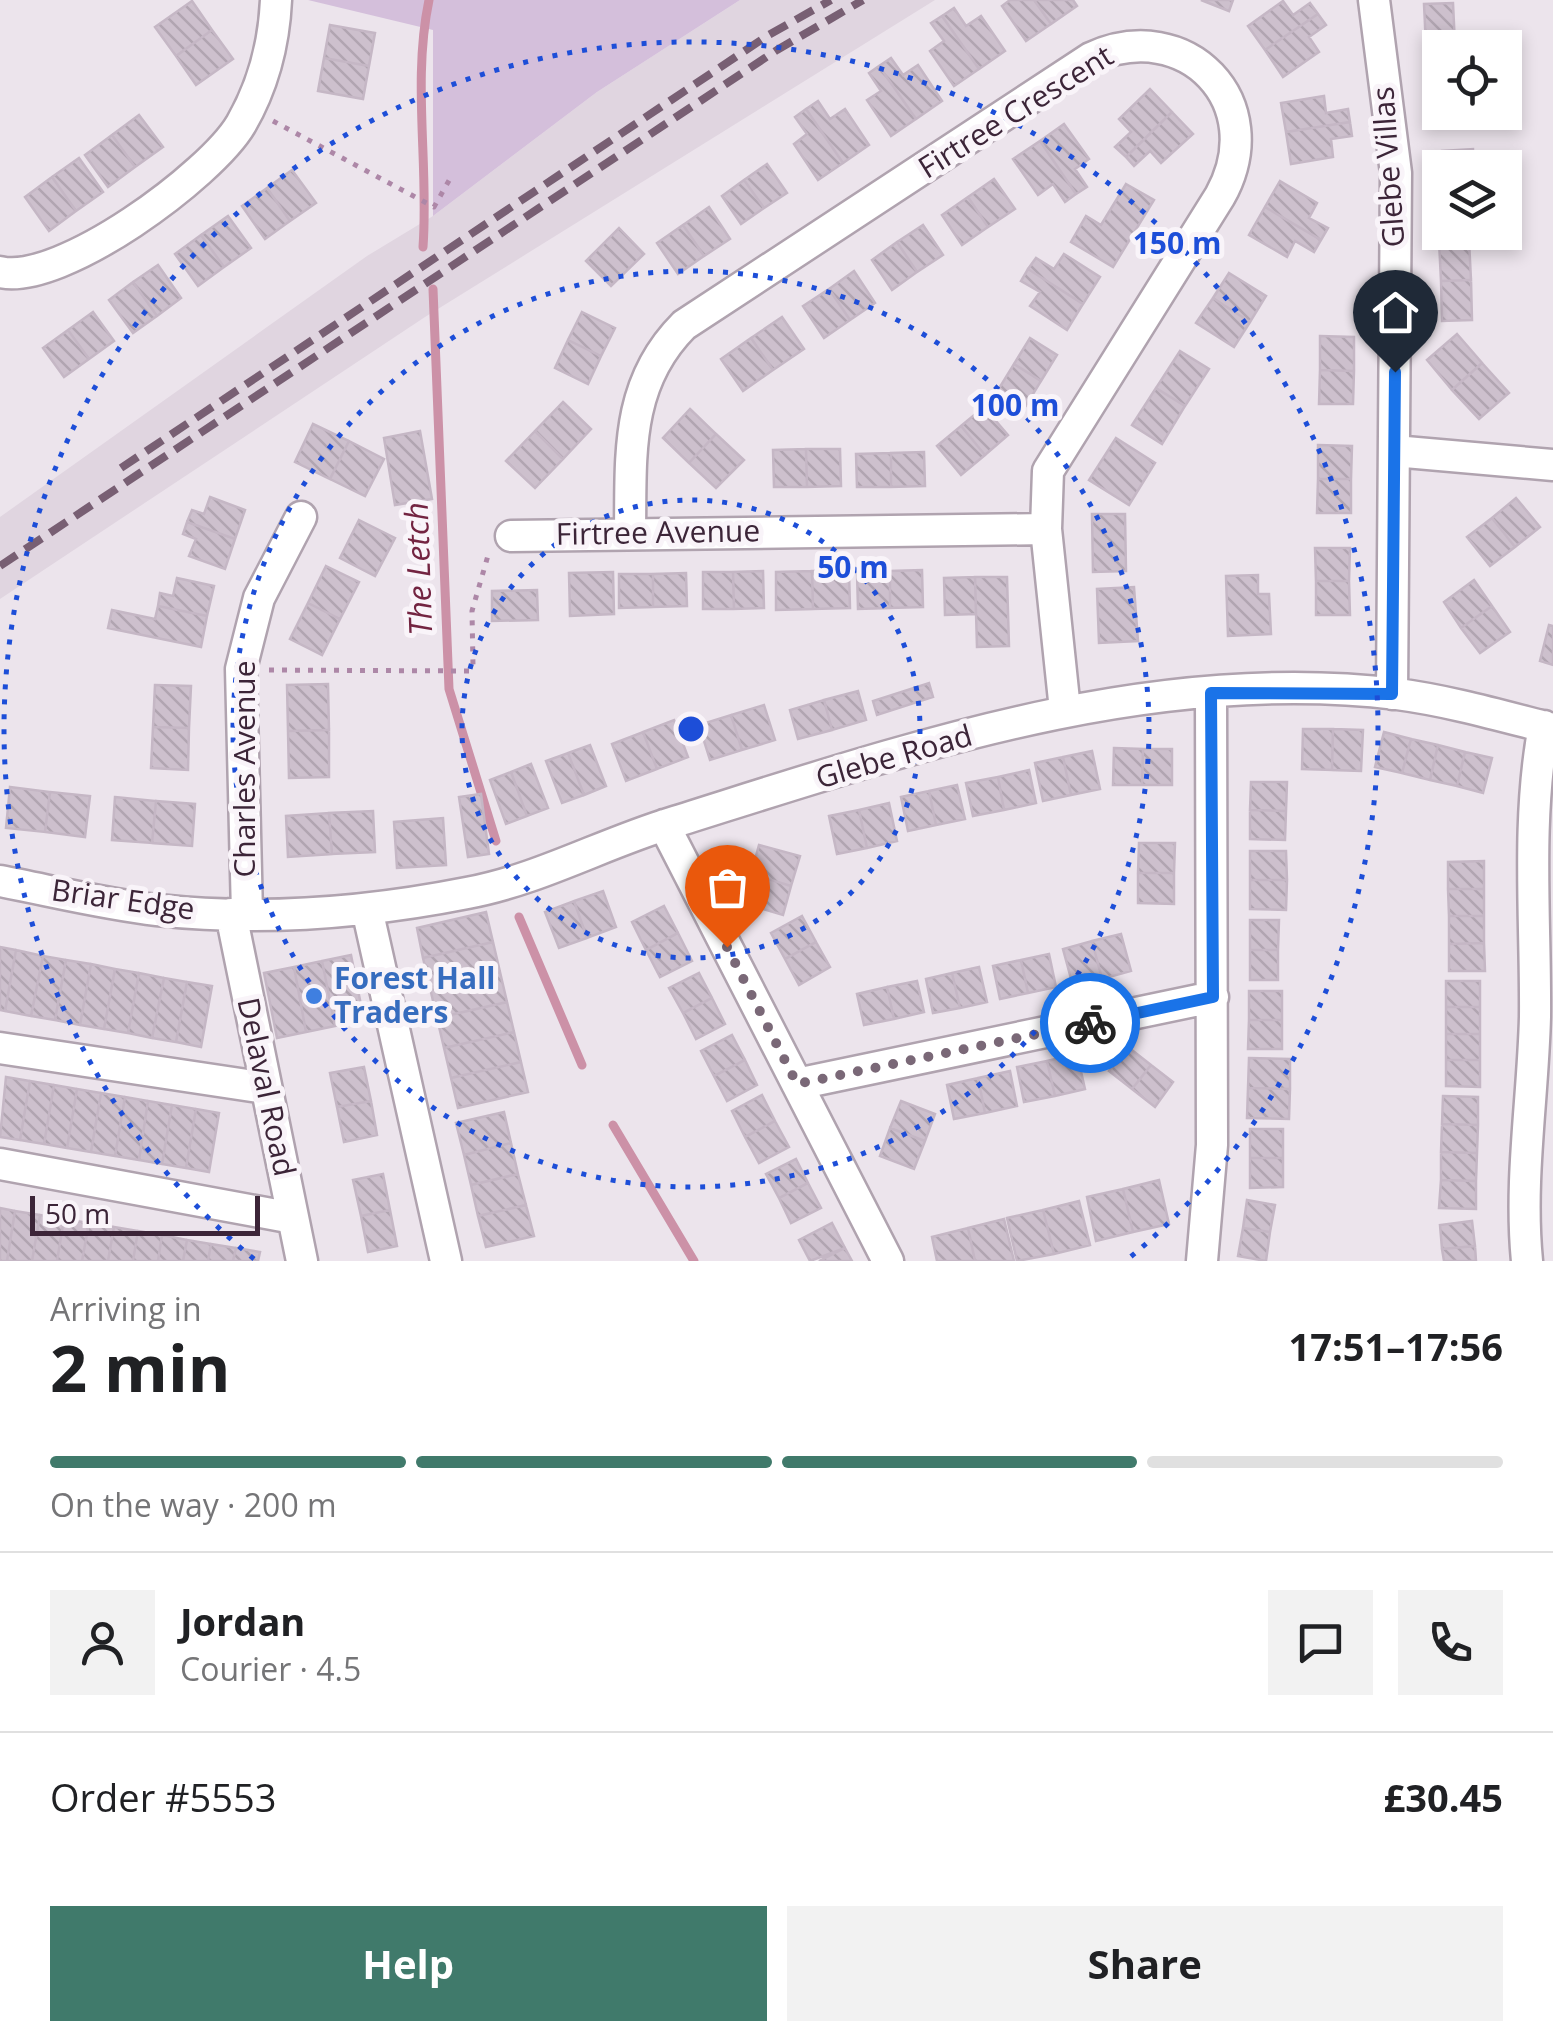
<!DOCTYPE html>
<html lang="en">
<head>
<meta charset="utf-8">
<style>
  body { margin:0; font-family:"Open Sans",sans-serif; background:#f2f2f2; color:#202124; height:100vh; display:flex; flex-direction:column; font-size:38px; white-space:nowrap }
  * { box-sizing:border-box; margin:0 }
  p { font-size:32px; color:#757577 }
  .icon { flex:none; width:55px; height:55px; fill:none; stroke:currentColor; stroke-width:2; stroke-linecap:round; stroke-linejoin:round }
  .map { position:relative; height:1261px; overflow:hidden }
  .details { display:flex; flex-direction:column; background:#fff; flex:1 }
  .details>* { flex:none }
  .tools { position:absolute; left:1422px; top:30px; display:grid; gap:20px }
  .tools a { display:grid; place-items:center; width:100px; height:100px; border-radius:0px; background:#fff; box-shadow:0 5px 15px #0003; font-size:50px }
  .scale { position:absolute; left:30px; bottom:25px; width:230px; box-sizing:border-box; padding-left:10px; border:5px solid #3c2538; border-top:0; font-size:28px; line-height:35px; white-space:nowrap; color:#3c2538; -webkit-text-stroke:8px #f9f4f9; paint-order:stroke }
  .pin { position:absolute; display:grid; place-items:center; width:85px; height:85px; color:#fff; margin:-102px -42px; border-radius:50% 50% 50% 0; rotate:-45deg; box-shadow:0 0 10px #0007 }
  .pin .icon { rotate:45deg }
  .courier { position:absolute; display:grid; place-items:center; width:100px; height:100px; margin:-50px; border:8px solid #1a73e8; border-radius:50%; background:#fff; color:#222; box-shadow:0 2px 12px #0007 }
  .head em { font-style:normal; font-weight:700 }
  .head div { display:flex; flex-direction:column-reverse }
  .head { display:flex; align-items:center; justify-content:space-between; height:170px; padding:0 50px }
  h1 { font-size:65px; font-weight:700; line-height:75px }
  .bar { display:grid; grid-template-columns:repeat(4,1fr); gap:15px 10px; align-content:center; height:120px; padding:0 50px }
  .bar i { height:12px; border-radius:8px; background:#e0e0e0 }
  .bar .active { background:#407a6b }
  .bar p { grid-column:span 4 }
  .line { display:flex; align-items:center; gap:25px; padding:0 50px; border-top:2px solid #e0e0e0 }
  .line div { flex:1 }
  .round { display:grid; place-items:center; flex:none; width:105px; height:105px; border-radius:0px; background:#f2f2f2 }
  .primary-button { display:flex; gap:20px; margin-top:auto; padding:20px 50px }
  .primary-button a { flex:1; height:115px; border-radius:0px; background:#407a6b; color:#fff; font-size:40px; font-weight:700; line-height:115px; text-align:center }
  .primary-button a+a { background:#f2f2f2; color:#202124 }
  .map>svg:first-child { display:block }
  .built { fill:#e0d5e0 }
  .green { fill:#d4bfdb }
  .lines { fill:none; stroke-linecap:round; stroke-linejoin:round }
  .stream { stroke:#cc91a7; stroke-width:9 }
  .building { fill:url(#building-back-hatch); stroke:#c5b7c5; stroke-width:2.5 }
  .minor-casing { stroke:#b0a3af; stroke-width:35 }
  .path { stroke:#ad87a7; stroke-width:5; stroke-dasharray:5 8; stroke-linecap:butt }
  .minor { stroke:#fff; stroke-width:30 }
  .rail { stroke:#785f73; stroke-width:8; stroke-dasharray:20 10; stroke-linecap:butt }
  .done { stroke:#7a6877; stroke-width:10; stroke-dasharray:0 18 }
  .route { stroke:#1a73e8; stroke-width:12 }
  .ring { fill:none; stroke:#1d4ed8; stroke-width:5; stroke-dasharray:5 10 }
  .shop-dot { fill:#3f7fe0; stroke:#f9f4f9; stroke-width:4 }
  .labels { text-anchor:middle; stroke-width:10; stroke-linejoin:round; paint-order:stroke }
  .street-label { font-size:30px; fill:#3c2538; stroke:#f9f4f9 }
  .shop-label { font-size:30px; font-weight:bold; fill:#366cbe; stroke:#f9f4f9; text-anchor:start }
  .water-label { font-size:32px; font-style:italic; fill:#732441; stroke:#f9f4f9 }
  .centre { fill:#1d4ed8; stroke:#f9f4f9; stroke-width:5 }
  .ring-label { font-size:30px; text-anchor:middle; font-weight:bold; fill:#1d4ed8; stroke:#f9f4f9; stroke-width:10; stroke-linejoin:round; paint-order:stroke }
</style>
</head>
<body>
<div class="map">
<svg width="1553" height="1261" viewBox="0 0 1553 1261">
  <defs>
    <pattern id="building-back-hatch" width="6" height="6" patternUnits="userSpaceOnUse" patternTransform="scale(2.5)"><rect width="6" height="6" fill="#cdc0cd"/><path d="M-1 5l2 2M0 0l6 6M5-1l2 2" fill="none" stroke="#b1a5b1"/></pattern>
  </defs>
  <rect width="100%" height="100%" fill="#ece4ec"/>
  <path class="built" d="M740 0H935L425 317 0 599V517L367 256 433 216 597 92Z"/>
  <path class="green" d="M308 0H740L597 92 433 216V30Z"/>
  <g class="lines">
    <path class="stream" d="M423 247C429 165 412 81 429 0
      M433 289 449 689 496 841
      M519 917 582 1065
      M613 1125 694 1261"/>
  </g>
  <path class="building" d="M1010 0H1034L1051 24 1026 41 1002 6Z
    M1034 0H1073L1077 6 1051 24Z
    M1201 0H1233L1229 11Z
    M192 1 212 30 176 56 155 27Z
    M1283 1 1293 15 1310 3 1318 14 1265 50 1248 26Z
    M1453 3 1455 45 1426 46 1424 4Z
    M954 8 966 26 981 16 1005 51 979 69 942 16Z
    M1318 14 1326 25 1309 37 1319 52 1283 77 1265 50Z
    M942 16 979 69 954 86 930 51 944 41 931 23Z
    M330 25 375 33 369 66 324 58Z
    M212 30 233 59 196 85 176 56Z
    M324 58 369 66 363 99 318 91Z
    M891 58 903 75 918 65 942 101 916 119 879 66Z
    M879 66 916 119 891 136 867 100 881 91 869 73Z
    M1150 89 1172 112 1126 157 1115 147 1131 132 1119 119Z
    M1438 90 1440 112H1468L1469 124 1439 125Z
    M1324 96 1326 113 1348 109 1350 122 1286 132 1281 103Z
    M818 101 830 119 845 109 869 145 843 163 806 109Z
    M806 109 843 163 818 180 794 144 807 134 795 117Z
    M1172 112 1193 134 1161 163 1150 151 1134 166 1126 157Z
    M139 115 163 147 135 167 112 135Z
    M1350 122 1352 136 1331 139 1333 157 1291 164 1286 132Z
    M1064 124 1089 159 1075 169 1087 187 1076 194 1040 141Z
    M112 135 135 167 108 187 85 155Z
    M1040 141 1076 194 1065 202 1053 184 1038 195 1013 159Z
    M1473 149V168H1442V151Z
    M79 158 103 192 76 211 52 177Z
    M767 164 787 193 764 208 744 180Z
    M292 170 316 203 290 221 267 188Z
    M52 177 76 211 49 231 25 197Z
    M994 179 1015 209 988 227 968 197Z
    M744 180 764 208 741 224 722 196Z
    M1280 181 1317 203 1309 218 1328 228 1321 240 1265 207Z
    M1126 184 1154 200 1113 267 1071 242 1086 216 1101 225Z
    M267 188 290 221 265 239 242 206Z
    M968 197 988 227 962 245 942 215Z
    M709 207 730 239 704 256 683 225Z
    M1265 207 1321 240 1314 252 1295 241 1287 257 1249 235Z
    M228 216 251 248 224 267 201 235Z
    M683 225 704 256 678 274 657 243Z
    M923 225 943 255 917 272 897 242Z
    M619 228 644 254 611 286 586 261Z
    M201 235 224 267 198 286 175 254Z
    M1469 240 1471 280 1441 281 1439 241Z
    M897 242 917 272 892 290 872 260Z
    M1064 254 1100 277 1083 304 1028 269 1036 258 1054 269Z
    M158 265 181 298 157 316 133 282Z
    M1028 269 1083 304 1067 330 1030 306 1040 292 1021 281Z
    M854 271 875 303 850 320 829 289Z
    M1229 273 1266 296 1250 322 1213 298Z
    M1471 280 1472 320 1442 321 1441 281Z
    M133 282 157 316 133 333 109 300Z
    M829 289 850 320 824 338 803 306Z
    M1213 298 1250 322 1234 347 1196 323Z
    M93 312 114 341 89 359 68 330Z
    M582 312 615 328 601 356 568 340Z
    M782 317 804 349 773 370 751 338Z
    M68 330 89 359 64 377 43 348Z
    M1457 334 1482 363 1452 390 1427 360Z
    M1320 336 1354 337V371L1320 370Z
    M751 338 773 370 743 391 721 359Z
    M1030 338 1057 355 1041 381 1014 364Z
    M568 340 601 356 588 384 555 368Z
    M1180 351 1209 369 1185 406 1156 388Z
    M1482 363 1509 393 1479 419 1452 390Z
    M1014 364 1041 381 1025 407 998 390Z
    M1320 370 1354 371 1353 404H1319Z
    M1156 388 1185 406 1162 444 1132 425Z
    M563 402 591 429 563 459 535 431Z
    M984 407 1008 435 985 455 961 426Z
    M690 409 716 434 689 463 663 438Z
    M313 424 349 441 330 479 295 462Z
    M961 426 985 455 961 475 937 446Z
    M420 431 432 499 395 505 384 438Z
    M535 431 563 459 535 488 506 461Z
    M716 434 744 460 716 488 689 463Z
    M1116 438 1155 463 1129 505 1089 480Z
    M349 441 384 459 365 496 330 479Z
    M1318 445 1352 446 1351 479H1318Z
    M806 449 807 487H774L773 450Z
    M806 449H840L841 486 807 487Z
    M924 452 925 486 891 487V453Z
    M891 453V487H857L856 454Z
    M1318 479H1351V513H1317Z
    M210 497 245 510 235 539 187 522 192 510 204 514Z
    M1516 498 1540 527 1515 547 1492 518Z
    M1092 514H1125L1126 571 1093 572Z
    M1492 518 1515 547 1490 566 1467 537Z
    M359 520 395 538 375 576 340 558Z
    M187 522 235 539 225 569 189 556 196 539 183 534Z
    M1315 548H1350L1349 581H1316Z
    M326 566 359 582 340 619 308 603Z
    M922 570 923 607 890 608V571Z
    M763 571 764 608 734 609 733 572Z
    M812 571 813 609 776 610V572Z
    M812 571H849L850 608 813 609Z
    M890 571V608L858 609 857 572Z
    M613 572 614 614 570 616 569 573Z
    M703 572H733L734 609H703Z
    M686 573 687 606 653 607V574Z
    M619 574H653V607L619 608Z
    M1258 575V594H1269L1271 634 1228 636 1226 576Z
    M975 577 976 614 945 615 944 578Z
    M975 577H1007L1009 646 977 647Z
    M177 578 214 586 207 616 158 606 160 593 173 596Z
    M1474 580 1492 606 1461 628 1444 602Z
    M1316 581H1349L1350 615H1316Z
    M1134 587 1138 641 1099 643 1097 589Z
    M537 590 538 620 492 621V591Z
    M308 603 340 619 322 655 290 639Z
    M158 606 207 616 201 647 108 628 112 610 155 619Z
    M1492 606 1510 632 1480 653 1461 628Z
    M1549 625 1553 626V665L1540 661Z
    M929 683 933 697 877 715 873 701Z
    M328 684 329 730 288 731 287 685Z
    M155 685 191 686 189 728 153 727Z
    M858 691 866 720 832 730 824 700Z
    M824 700 832 730 798 739 790 710Z
    M764 705 775 740 742 750 731 715Z
    M731 715 742 750 710 760 699 725Z
    M674 720 688 757 657 769 643 732Z
    M153 727 189 728 188 770 151 768Z
    M1303 729H1333L1332 770 1302 769Z
    M1333 729 1363 730 1361 771 1332 770Z
    M329 730V777L289 778 288 731Z
    M643 732 657 769 626 781 612 744Z
    M1384 732 1411 739 1402 773 1375 767Z
    M1411 739 1438 745 1430 780 1402 773Z
    M590 745 606 786 584 795 568 753Z
    M1438 745 1465 752 1457 786 1430 780Z
    M1114 748 1143 749 1142 785H1113Z
    M1143 749H1172V785H1142Z
    M1092 751 1100 789 1071 795 1063 757Z
    M1465 752 1492 758 1483 793 1457 786Z
    M568 753 584 795 562 803 546 761Z
    M1063 757 1071 795 1043 801 1035 763Z
    M531 764 548 808 527 816 511 772Z
    M1029 770 1036 803 1004 810 998 777Z
    M511 772 527 816 506 824 490 780Z
    M998 777 1004 810 973 816 966 783Z
    M1251 782H1287L1286 811 1250 810Z
    M957 785 965 819 936 825 929 791Z
    M10 787 50 792 45 832 6 828Z
    M929 791 936 825 908 831 901 797Z
    M50 792 90 796 85 837 45 832Z
    M481 794 489 854 468 857 459 797Z
    M115 797 156 801 152 843 112 840Z
    M156 801 195 804 192 846 152 843Z
    M889 803 897 841 867 848 859 810Z
    M859 810 867 848 837 854 829 816Z
    M1250 810 1286 811 1285 840 1250 839Z
    M373 811 375 852 332 854 329 813Z
    M329 813 332 854 288 857 286 816Z
    M443 818 446 865 397 868 394 822Z
    M1139 843H1175L1174 873H1138Z
    M759 845 800 856 791 886 751 874Z
    M1250 851H1286L1287 880H1250Z
    M1484 861V889H1448V862Z
    M1138 873H1174V904L1138 903Z
    M751 874 791 886 783 915 743 903Z
    M1250 880H1287L1286 910 1250 909Z
    M1448 889H1484V916H1449Z
    M603 891 616 927 587 938 574 901Z
    M574 901 587 938 559 948 545 912Z
    M664 906 678 933 646 950 632 922Z
    M486 912 493 942 423 958 417 928Z
    M802 916 816 942 785 959 771 933Z
    M1449 916H1484V943L1449 944Z
    M1250 920H1279L1278 950H1250Z
    M678 933 692 961 660 977 646 950Z
    M1121 934 1131 971 1102 979 1092 941Z
    M1092 941 1102 979 1073 986 1063 949Z
    M493 942 500 972 430 988 423 958Z
    M816 942 830 967 799 985 785 959Z
    M1484 943 1485 971H1449V944Z
    M0 947 16 950 5 1011 0 1010Z
    M16 950 43 956 31 1016 5 1011Z
    M1250 950H1278V980H1250Z
    M1049 954 1056 987 1028 993 1021 960Z
    M351 955 364 1020 335 1026 322 961Z
    M43 956 66 960 55 1020 31 1016Z
    M66 960 91 964 80 1025 55 1020Z
    M1021 960 1028 993 1000 999 993 966Z
    M322 961 335 1026 306 1032 294 967Z
    M91 964 115 969 104 1029 80 1025Z
    M294 967 306 1032 277 1038 264 973Z
    M979 967 987 1002 960 1008 952 973Z
    M115 969 139 973 128 1033 104 1029Z
    M500 972 507 1002 437 1018 430 988Z
    M139 973 164 978 152 1038 128 1033Z
    M699 973 712 998 683 1013 669 988Z
    M952 973 960 1008 933 1013 926 979Z
    M164 978 187 982 176 1042 152 1038Z
    M917 981 924 1012 894 1019 887 987Z
    M1446 981H1480V1007H1446Z
    M187 982 212 986 201 1047 176 1042Z
    M887 987 894 1019 864 1025 857 994Z
    M1249 991H1282V1020H1249Z
    M712 998 725 1024 696 1039 683 1013Z
    M507 1002 514 1032 444 1048 437 1018Z
    M1446 1007H1480V1034H1446Z
    M1249 1020H1282V1049H1248Z
    M514 1032 521 1062 451 1078 444 1048Z
    M1446 1034H1480V1060H1446Z
    M732 1035 745 1060 714 1076 701 1051Z
    M1128 1047 1151 1065 1132 1089 1109 1071Z
    M1077 1054 1085 1089 1055 1096 1047 1061Z
    M1249 1058 1290 1059V1089L1248 1088Z
    M745 1060 757 1085 727 1101 714 1076Z
    M1446 1060H1480V1087L1446 1086Z
    M1047 1061 1055 1096 1024 1102 1017 1067Z
    M521 1062 528 1092 458 1108 451 1078Z
    M1151 1065 1173 1082 1155 1107 1132 1089Z
    M364 1067 371 1101 337 1107 330 1073Z
    M1010 1071 1017 1106 985 1113 978 1078Z
    M6 1077 30 1081 20 1140 0 1137Z
    M978 1078 985 1113 954 1119 947 1085Z
    M30 1081 54 1085 44 1144 20 1140Z
    M54 1085 77 1089 67 1148 44 1144Z
    M1248 1088 1290 1089 1289 1119 1247 1118Z
    M77 1089 101 1093 91 1152 67 1148Z
    M101 1093 125 1097 115 1156 91 1152Z
    M762 1095 775 1121 745 1137 732 1111Z
    M1443 1096 1478 1097V1125L1442 1124Z
    M125 1097 148 1101 139 1160 115 1156Z
    M148 1101 172 1105 162 1164 139 1160Z
    M371 1101 377 1135 344 1142 337 1107Z
    M901 1101 935 1114 925 1141 890 1128Z
    M172 1105 196 1109 186 1168 162 1164Z
    M196 1109 219 1113 209 1172 186 1168Z
    M504 1112 511 1143 464 1155 456 1123Z
    M775 1121 789 1147 759 1163 745 1137Z
    M1442 1124 1478 1125 1477 1153 1441 1152Z
    M890 1128 925 1141 914 1169 880 1156Z
    M1250 1129H1283V1158H1250Z
    M511 1143 518 1174 471 1185 464 1155Z
    M1441 1152 1477 1153 1476 1181 1441 1180Z
    M1250 1158H1283V1187L1250 1188Z
    M796 1159 808 1183 779 1198 766 1174Z
    M383 1174 390 1210 361 1216 353 1180Z
    M518 1174 526 1205 478 1216 471 1185Z
    M1159 1180 1169 1224 1133 1232 1123 1189Z
    M1441 1180 1476 1181V1209L1439 1208Z
    M808 1183 821 1208 791 1223 779 1198Z
    M1123 1189 1133 1232 1096 1241 1087 1197Z
    M1247 1200 1275 1205 1270 1232 1243 1228Z
    M1079 1201 1090 1245 1054 1254 1043 1210Z
    M526 1205 534 1236 486 1247 478 1216Z
    M0 1208 15 1211 7 1261H0Z
    M390 1210 397 1246 368 1252 361 1216Z
    M1043 1210 1054 1254 1017 1261 1007 1218Z
    M15 1211 40 1215 32 1261H7Z
    M40 1215 64 1219 57 1261H32Z
    M64 1219 89 1223 82 1261H57Z
    M1004 1219 1014 1261H975L968 1228Z
    M1472 1221 1475 1246 1442 1249 1440 1225Z
    M89 1223 114 1227 108 1261H82Z
    M832 1223 845 1248 810 1261 799 1240Z
    M114 1227 138 1231 133 1261H108Z
    M968 1228 975 1261H937L932 1237Z
    M1243 1228 1270 1232 1266 1261 1238 1256Z
    M138 1231 162 1235 158 1261H133Z
    M162 1235 187 1240 183 1261H158Z
    M187 1240 211 1244 208 1261H183Z
    M211 1244 236 1248 233 1261H208Z
    M1475 1246 1476 1261H1444L1442 1249Z
    M236 1248 260 1252 258 1261H233Z
    M845 1248 852 1261H819Z"/>
  <g class="lines">
    <defs>
      <path id="minor" d="M1374 0 1396 173 1392 694
        M0 272C61 286 211 175 241 124 263 86 274 44 276 0
        M1394 451 1553 465
        M630 533C631 455 625 384 684 325L1091 58C1186 14 1272 103 1220 196L1048 471 1046 529 1065 710
        M511 536 1046 529
        M664 825 888 1261
        M0 881C52 891 104 904 157 910 260 921 366 913 467 893 538 880 602 844 671 823 904 750 1148 664 1397 694 1450 701 1502 716 1553 729
        M367 909 446 1261
        M231 914 302 1261
        M247 914 241 669 259 598 301 517
        M0 1048 266 1088
        M797 1084 1213 997
        M0 1164 293 1218
        M1202 1261 1212 1145 1211 693
        M1527 1261C1519 1180 1533 1098 1535 1017 1536 921 1526 821 1544 726"/>
    </defs>
    <use href="#minor" class="minor-casing"/>
    <path class="path" d="M273 121 434 207 451 177
      M269 670 469 671 473 666 472 611 489 552"/>
    <use href="#minor" class="minor"/>
    <path class="rail" d="M121 468 767 36 831 0
      M0 566 777 50 863 0"/>
  </g>
  <g class="lines">
    <path class="done" d="M727 947 797 1084 1090 1023"/>
    <path class="route" d="M1090 1023 1213 997 1211 693 1392 694 1395 372"/>
  </g>
  <g class="ring">
    <circle cx="691" cy="729" r="229"/>
    <circle cx="691" cy="729" r="458"/>
    <path d="M254 1259A687 687 0 1 1 1128 1259"/>
  </g>
  <circle class="shop-dot" cx="314" cy="996" r="10"/>
  <g class="labels">
    <g class="street-label">
      <text transform="translate(1016 112) rotate(-32)" y="10">Firtree Crescent</text>
      <text transform="translate(1389 167) rotate(-94)" y="10">Glebe Villas</text>
      <text transform="translate(658 533) rotate(-1)" y="10">Firtree Avenue</text>
      <text transform="translate(894 757) rotate(-16)" y="10">Glebe Road</text>
      <text transform="translate(245 769) rotate(-90)" y="10">Charles Avenue</text>
      <text transform="translate(123 900) rotate(8)" y="10">Briar Edge</text>
      <text transform="translate(266 1087) rotate(78)" y="10">Delaval Road</text>
    </g>
    <g class="shop-label">
      <text x="334" y="989">Forest Hall<tspan x="334" dy="34">Traders</tspan></text>
    </g>
    <g class="water-label">
      <text transform="translate(419 569) rotate(-92)" y="11">The Letch</text>
    </g>
  </g>
  <circle cx="691" cy="729" r="15" class="centre"/>
  <g class="ring-label">
    <text x="1177" y="254">150 m</text>
    <text x="1015" y="416">100 m</text>
    <text x="853" y="578">50 m</text>
  </g>
</svg>
<div class="tools">
<a><svg class="icon" aria-label="locate" viewBox="0 0 24 24"><circle cx="12" cy="12" r="6"/><path d="M12 2v4M12 18v4M2 12h4M18 12h4"/></svg></a>
<a><svg class="icon" aria-label="layers" viewBox="0 0 24 24"><path d="M12 4l9 5-9 5-9-5zM3 14l9 5 9-5"/></svg></a>
</div>
<div class="scale">50 m</div>
<div class="pin" style="left:727px;top:947px;background:#ea580c"><svg class="icon" aria-label="bag" viewBox="0 0 24 24"><path d="M5 8h14l-1 12H6zM9 8a3 3 0 0 1 6 0"/></svg></div>
<div class="pin" style="left:1395px;top:372px;background:#1f2937"><svg class="icon" aria-label="home" viewBox="0 0 24 24"><path d="M3 11l9-7 9 7M6 9v11h12V9"/></svg></div>
<div class="courier" style="left:1090px;top:1023px"><svg class="icon" aria-label="bike" viewBox="0 0 24 24"><circle cx="6" cy="16" r="4"/><circle cx="18" cy="16" r="4"/><path d="M6 16l4-8h5l3 8M10 8l3 8H6M13 5h3"/></svg></div>
</div>
<section class="details">
<div class="head"><div><h1>2 min</h1><p>Arriving in</p></div><em>17:51–17:56</em></div>
<div class="bar"><i class="active"></i><i class="active"></i><i class="active"></i><i></i><p>On the way · 200 m</p></div>
<div class="line" style="height:180px"><a class="round"><svg class="icon" aria-label="person" viewBox="0 0 24 24"><circle cx="12" cy="8" r="4"/><path d="M4 21q1-7 8-7t8 7"/></svg></a><div><b>Jordan</b><p>Courier · 4.5</p></div><a class="round"><svg class="icon" aria-label="chat" viewBox="0 0 24 24"><path d="M4 5h16v11H9l-5 4z"/></svg></a><a class="round"><svg class="icon" aria-label="phone" viewBox="0 0 24 24"><path d="M5 4h4l2 5-3 2q2 4 5 5l2-3 5 2v4C11 20 4 13 5 4z"/></svg></a></div>
<div class="line" style="height:130px"><div>Order #5553</div><b>£30.45</b></div>
<div class="primary-button"><a>Help</a><a>Share</a></div>
</section>
</body>
</html>
